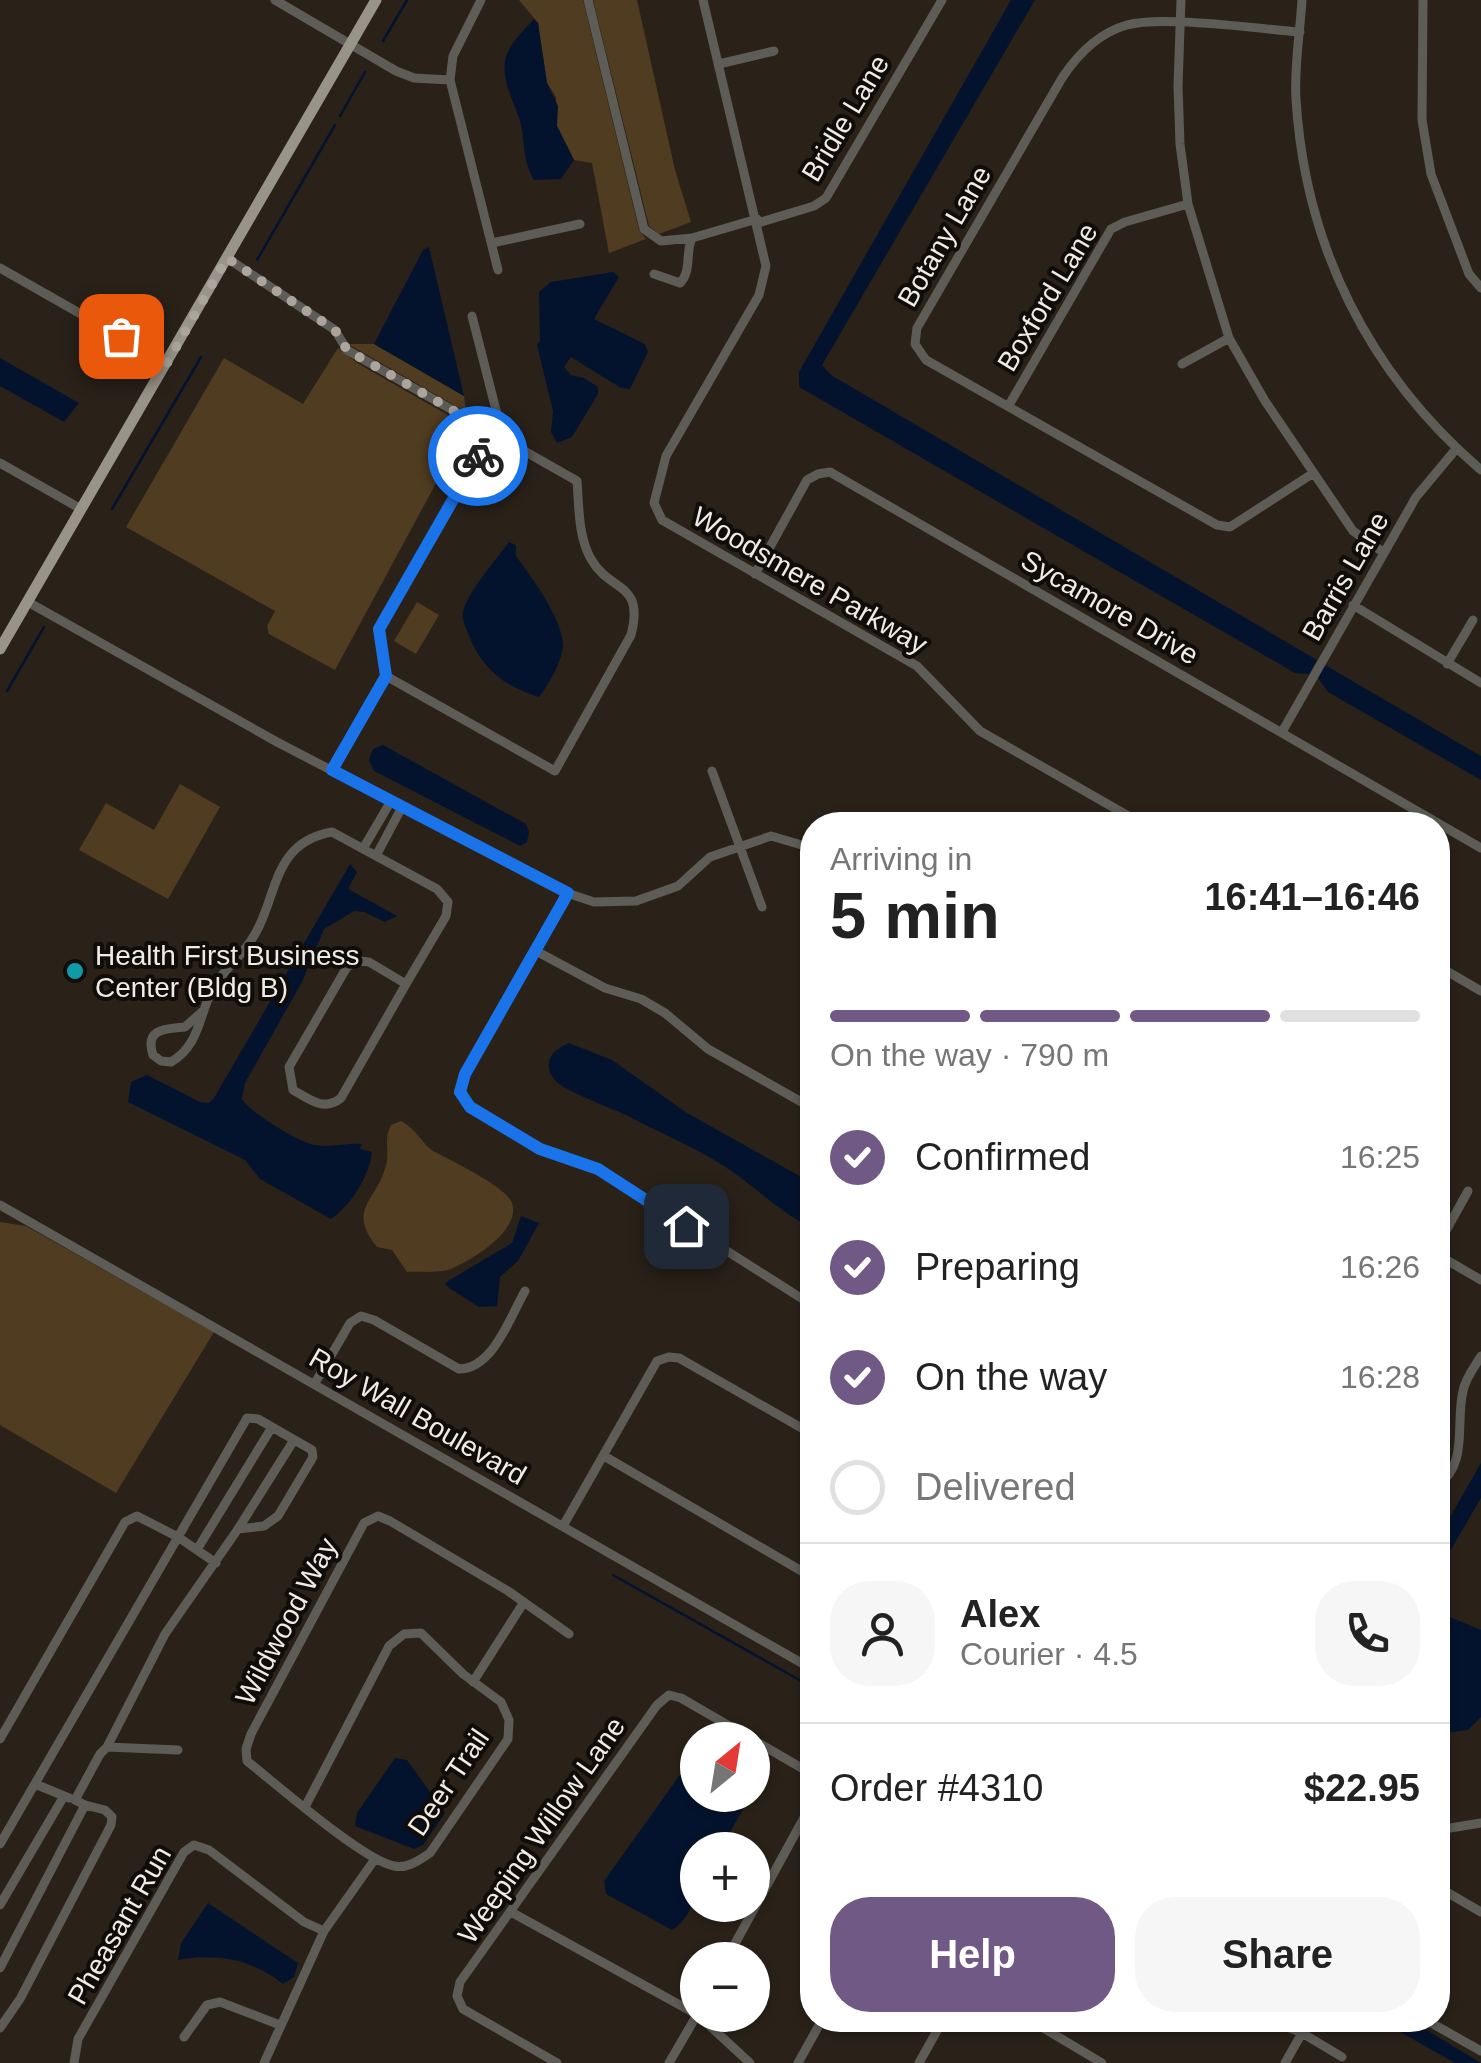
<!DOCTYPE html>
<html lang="en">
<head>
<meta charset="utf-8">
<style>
  body { margin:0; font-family:Helvetica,sans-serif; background:#f6f6f6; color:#222; height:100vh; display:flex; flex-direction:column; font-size:38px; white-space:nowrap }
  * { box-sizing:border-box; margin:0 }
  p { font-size:32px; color:#767676 }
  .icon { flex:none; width:55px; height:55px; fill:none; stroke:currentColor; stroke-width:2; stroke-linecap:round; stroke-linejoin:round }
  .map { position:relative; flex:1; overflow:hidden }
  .sheet { position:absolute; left:800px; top:812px; width:650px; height:1220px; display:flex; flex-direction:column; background:#fff; border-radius:40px; box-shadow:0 2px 8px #0004 }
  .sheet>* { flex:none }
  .needle { width:65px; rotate:30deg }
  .tools { position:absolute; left:680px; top:1722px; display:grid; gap:20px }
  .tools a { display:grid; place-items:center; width:90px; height:90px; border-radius:50%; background:#fff; box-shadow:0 2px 8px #0004; font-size:50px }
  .pin { position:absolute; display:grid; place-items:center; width:85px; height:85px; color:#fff; margin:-42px; border-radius:20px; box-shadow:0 5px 15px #0006 }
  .courier { position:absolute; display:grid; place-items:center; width:100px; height:100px; margin:-50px; border:8px solid #1a73e8; border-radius:50%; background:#fff; color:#222; box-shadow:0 2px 12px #0007 }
  .headline em { font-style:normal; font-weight:600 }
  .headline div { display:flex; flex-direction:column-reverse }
  .headline { display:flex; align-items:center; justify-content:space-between; height:170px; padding:0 30px }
  h1 { font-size:65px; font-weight:600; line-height:75px }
  .bar { display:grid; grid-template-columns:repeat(4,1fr); gap:15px 10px; align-content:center; height:120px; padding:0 30px }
  .bar i { height:12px; border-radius:8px; background:#e0e0e0 }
  .bar .selected { background:#705a85 }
  .bar p { grid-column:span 4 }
  .line { display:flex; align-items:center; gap:25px; padding:0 30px; border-top:2px solid #e0e0e0 }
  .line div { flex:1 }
  .round { display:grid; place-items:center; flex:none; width:105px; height:105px; border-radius:40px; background:#f6f6f6 }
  ol { padding:0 30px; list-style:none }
  li { display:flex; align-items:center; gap:30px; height:110px }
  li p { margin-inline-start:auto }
  li .icon { padding:10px; border-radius:50%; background:#705a85; color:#fff; stroke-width:4 }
  li:last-child { color:#767676 }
  li i { width:55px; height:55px; border:5px solid #e0e0e0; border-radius:50% }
  .action { display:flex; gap:20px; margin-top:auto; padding:20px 30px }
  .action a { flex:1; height:115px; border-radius:40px; background:#705a85; color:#fff; font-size:40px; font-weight:600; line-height:115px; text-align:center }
  .action a+a { background:#f6f6f6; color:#222 }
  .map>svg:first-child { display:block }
  .green { fill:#503c20 }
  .water { fill:#04132d }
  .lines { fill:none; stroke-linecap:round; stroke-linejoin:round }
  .stream { stroke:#04132d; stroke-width:2.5 }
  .minor { stroke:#5e5c57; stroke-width:9 }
  .major { stroke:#989489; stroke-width:11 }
  .done { stroke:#aba59e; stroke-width:10; stroke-dasharray:0 18 }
  .route { stroke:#1a73e8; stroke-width:12 }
  .culture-dot { fill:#0f9aa8; stroke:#100c09; stroke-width:4 }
  .labels { text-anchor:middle; stroke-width:8; stroke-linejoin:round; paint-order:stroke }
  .street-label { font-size:28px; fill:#f0ebe5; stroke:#100c09 }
  .poi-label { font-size:28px; fill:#f0ebe5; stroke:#100c09; text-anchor:start }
</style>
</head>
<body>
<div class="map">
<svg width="1481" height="2063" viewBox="0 0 1481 2063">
  <rect width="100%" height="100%" fill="#2a2219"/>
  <path class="green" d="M519 0H583L639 230 646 239 609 253 592 163 574 160 557 126 556 97 547 83 538 23Z
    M593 0H637L675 170 691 222 659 234 649 226Z
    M348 344H374L464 396 466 412Z
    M338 348 357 363 467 426 335 670 269 634 267 626 275 611 126 527 224 358 303 404Z
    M417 602 439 615 416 654 394 641Z
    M180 784 220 807 168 899 79 850 106 803 154 830Z
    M401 1121C419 1131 421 1144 435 1152 450 1160 507 1187 512 1203 521 1230 474 1259 453 1268 440 1274 421 1271 407 1272L392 1250 377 1247C346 1208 377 1202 386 1165 390 1151 383 1140 391 1125Z
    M0 1222 26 1226 214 1332 116 1493 0 1425Z"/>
  <path class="water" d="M1011 0H1035L822 365 831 375 1317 660 1309 674 1295 673 799 387V372Z
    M534 19 538 23 547 83 558 106 557 126 574 160 561 179 534 180C521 159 526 139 519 118 513 100 500 77 506 57 510 43 525 29 534 19Z
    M429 247 464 396 374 344 423 250Z
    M613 272 619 277 594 319 645 344 648 352 630 389 621 388 571 357 564 367 571 375 584 378 598 387V394L572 437 557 443 551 432 553 411 537 345 540 341 539 292 551 282Z
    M0 358 79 403 64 422 0 386Z
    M509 542 516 545V556C531 577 564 620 563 647 561 663 549 684 539 697 506 687 483 670 470 638 466 628 460 618 464 608 471 588 496 560 509 542Z
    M1325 665 1481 756V780L1328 692 1318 678Z
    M383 745 526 824 529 832 527 842 520 846 374 771 369 760 373 749Z
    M350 864 357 872 348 889 397 916 385 922 364 912 354 911 324 929 302 982 245 1083 242 1099C251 1113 298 1142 315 1145 331 1148 346 1143 362 1144L360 1149 372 1152C370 1174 351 1206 331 1219L260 1179 245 1160 128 1102 131 1082 147 1075 200 1102 209 1103 214 1098Z
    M569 1043 612 1060 687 1113 812 1183V1228C781 1213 753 1185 724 1166 694 1147 660 1133 628 1116 612 1108 560 1090 553 1078 542 1061 554 1049 569 1043Z
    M521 1216 539 1223 518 1261 500 1277 497 1306 479 1307 449 1288 445 1284 448 1281 512 1243Z
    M1481 1463V1498L1438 1572V1538Z
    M1438 1612 1481 1630V1717L1468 1730 1438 1734Z
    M697 1751 698 1795H751L720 1850H698C698 1878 699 1913 672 1930L606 1894 604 1881Z
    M395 1758 407 1760 445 1813 423 1845 414 1849 355 1826 357 1813Z
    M208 1903 298 1963 294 1977 283 1984C252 1959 216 1953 178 1960L181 1943Z
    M1379 2020H1410L1481 2063H1455Z"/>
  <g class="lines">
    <path class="stream" d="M383 41 407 0
      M340 116 365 72
      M257 260 335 125
      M112 509 201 357
      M7 691 44 627
      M613 1575 812 1687"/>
    <path class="minor" d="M275 0 396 71 414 78 450 80
      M481 0 453 56 450 80 498 270
      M588 0 644 229 661 241 692 238
      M703 0 766 266 759 295 666 456 654 503 662 520 917 666 980 731 1144 825
      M1181 0 1178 86 1180 144 1188 204 1229 338 1265 401 1353 531 1383 552
      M1302 0C1300 33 1294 66 1296 99 1305 246 1369 374 1481 470
      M1423 0 1422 120 1431 174 1469 274 1481 288
      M1300 32C1259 29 1163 15 1127 25 1098 33 1078 54 1062 78L917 328 915 344 926 360 1217 525 1230 527 1312 474
      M719 64 774 51
      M758 223 814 206 826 198 942 0
      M492 243 580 224
      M227 258 335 330 347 350 577 481C579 505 578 537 591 559 610 593 645 581 631 635L555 771 386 676
      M0 268 167 363
      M654 274 680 283C692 271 685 253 692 238L757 219
      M1182 364 1229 338
      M1009 405 1111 229 1125 222 1188 204
      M0 463 81 509
      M755 574 807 480 818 474 830 472 1481 848
      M28 602 277 742 567 893
      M1353 605 1481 683
      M1447 664 1473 620
      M1282 732 1416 497 1456 449
      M332 770 386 676 379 629 491 432 497 414 472 316
      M712 771 762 907
      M364 847 391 801
      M812 848 771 836 710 857 678 886 636 901 594 902 567 893 465 1074 459 1092 470 1107 540 1149 598 1169 812 1305
      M377 854 402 807
      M536 951 605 988 641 999 665 1013 708 1049 812 1108
      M359 961 369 962 406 984 341 1098C324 1112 309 1099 293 1090L289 1067 347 967Z
      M1438 966 1481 991
      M204 1010 185 1027C166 1029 144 1028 153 1055L161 1061 171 1062C199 1046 199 1016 212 990 222 971 238 960 250 942 279 901 269 843 332 832L437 889 448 902 446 916 406 984
      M0 1205 812 1669
      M1438 1245 1468 1191
      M1438 1255 1481 1280
      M315 1383 350 1323 361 1316 374 1320 459 1369C493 1369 510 1317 525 1291
      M604 1456 810 1576
      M1438 1486C1469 1461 1455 1425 1463 1391 1465 1379 1475 1366 1481 1356
      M563 1526 657 1361 669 1357 679 1358 812 1434
      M238 1529 294 1440
      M198 1548 272 1427
      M473 1682 524 1602
      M0 1739 125 1522 137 1516 178 1537 0 1844
      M107 1747 178 1750
      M35 1784 69 1798
      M305 1807 389 1646 404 1634 421 1633 463 1674 501 1702 509 1720 508 1739 430 1853C419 1860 408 1869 394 1866 364 1861 276 1784 247 1761L246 1749 251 1734 364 1523 378 1516 390 1521 508 1591 569 1634
      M1438 1830 1481 1823
      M1438 1887 1481 1912
      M0 1905 64 1796
      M511 1912 698 2015
      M726 1960 812 1803
      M0 1968 85 1805 75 1800 100 1754 107 1747 165 1634 238 1529 264 1526 278 1516 313 1457 312 1450 258 1419 247 1418 178 1537 216 1563
      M698 2015 750 2063
      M1030 2020 1102 2063
      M1270 2020 1302 2033 1342 2057
      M1426 2020 1481 2051
      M0 2028 20 1999 111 1825 112 1817 105 1810 85 1805
      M184 2037 207 2005 220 2002 280 2025
      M74 2063 78 2039 184 1852 194 1845 209 1850 304 1922 324 1931
      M264 2063 324 1931 375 1859
      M557 2063 463 2009 457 1996 460 1982 657 1705 669 1695 681 1698 812 1774
      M669 2063 698 2013
      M798 2063 822 2020
      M919 2063 943 2020
      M1285 2063 1302 2033"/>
    <path class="major" d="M0 649 376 0"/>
  </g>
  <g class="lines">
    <path class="done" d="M121 336 167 363 227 258 335 330 347 350 491 432 478 456"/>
    <path class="route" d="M478 456 379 629 386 676 332 770 568 893 465 1074 460 1092 470 1107 540 1149 598 1169 686 1226"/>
  </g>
  <circle class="culture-dot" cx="75" cy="971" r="10"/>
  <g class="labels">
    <g class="street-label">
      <text transform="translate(845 118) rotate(-59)" y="10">Bridle Lane</text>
      <text transform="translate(944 236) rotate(-60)" y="10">Botany Lane</text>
      <text transform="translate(1047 297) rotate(-59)" y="10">Boxford Lane</text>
      <text transform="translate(1345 576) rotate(-60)" y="10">Barris Lane</text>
      <text transform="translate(810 580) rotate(30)" y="10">Woodsmere Parkway</text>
      <text transform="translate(1110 607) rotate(30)" y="10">Sycamore Drive</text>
      <text transform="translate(418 1416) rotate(30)" y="10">Roy Wall Boulevard</text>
      <text transform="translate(286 1621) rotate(-62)" y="10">Wildwood Way</text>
      <text transform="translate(448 1782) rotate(-56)" y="10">Deer Trail</text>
      <text transform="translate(541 1830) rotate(-55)" y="10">Weeping Willow Lane</text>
      <text transform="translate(119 1925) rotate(-60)" y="10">Pheasant Run</text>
    </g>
    <g class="poi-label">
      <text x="95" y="965">Health First Business<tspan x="95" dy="32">Center (Bldg B)</tspan></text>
    </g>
  </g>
</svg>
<div class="tools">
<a><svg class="needle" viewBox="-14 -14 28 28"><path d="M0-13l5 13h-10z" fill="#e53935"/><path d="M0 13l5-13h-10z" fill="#767676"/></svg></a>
<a>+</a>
<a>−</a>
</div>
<div class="pin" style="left:121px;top:336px;background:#ea580c"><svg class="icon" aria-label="bag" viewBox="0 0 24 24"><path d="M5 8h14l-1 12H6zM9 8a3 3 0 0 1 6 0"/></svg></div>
<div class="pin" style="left:686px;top:1226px;background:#1f2937"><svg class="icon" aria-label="home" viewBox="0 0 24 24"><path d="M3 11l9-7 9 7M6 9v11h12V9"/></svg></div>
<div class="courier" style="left:478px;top:456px"><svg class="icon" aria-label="bike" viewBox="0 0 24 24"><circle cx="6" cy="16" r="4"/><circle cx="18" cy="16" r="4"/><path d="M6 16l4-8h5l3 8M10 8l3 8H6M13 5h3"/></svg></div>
<section class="sheet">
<div class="headline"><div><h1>5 min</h1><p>Arriving in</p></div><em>16:41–16:46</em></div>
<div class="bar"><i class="selected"></i><i class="selected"></i><i class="selected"></i><i></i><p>On the way · 790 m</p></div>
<ol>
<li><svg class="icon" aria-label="check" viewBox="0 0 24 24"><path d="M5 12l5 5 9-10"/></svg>Confirmed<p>16:25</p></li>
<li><svg class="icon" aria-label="check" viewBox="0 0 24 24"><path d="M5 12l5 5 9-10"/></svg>Preparing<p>16:26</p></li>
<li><svg class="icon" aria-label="check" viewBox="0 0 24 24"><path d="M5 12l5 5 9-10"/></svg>On the way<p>16:28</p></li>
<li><i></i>Delivered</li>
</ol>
<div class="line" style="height:180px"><a class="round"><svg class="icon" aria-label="person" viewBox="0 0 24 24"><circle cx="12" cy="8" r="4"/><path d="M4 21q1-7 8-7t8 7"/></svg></a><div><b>Alex</b><p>Courier · 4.5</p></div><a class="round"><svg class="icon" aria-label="phone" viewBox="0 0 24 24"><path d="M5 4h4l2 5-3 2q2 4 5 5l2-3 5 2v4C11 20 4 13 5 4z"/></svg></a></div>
<div class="line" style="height:130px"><div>Order #4310</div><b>$22.95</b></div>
<div class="action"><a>Help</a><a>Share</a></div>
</section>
</div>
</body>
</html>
